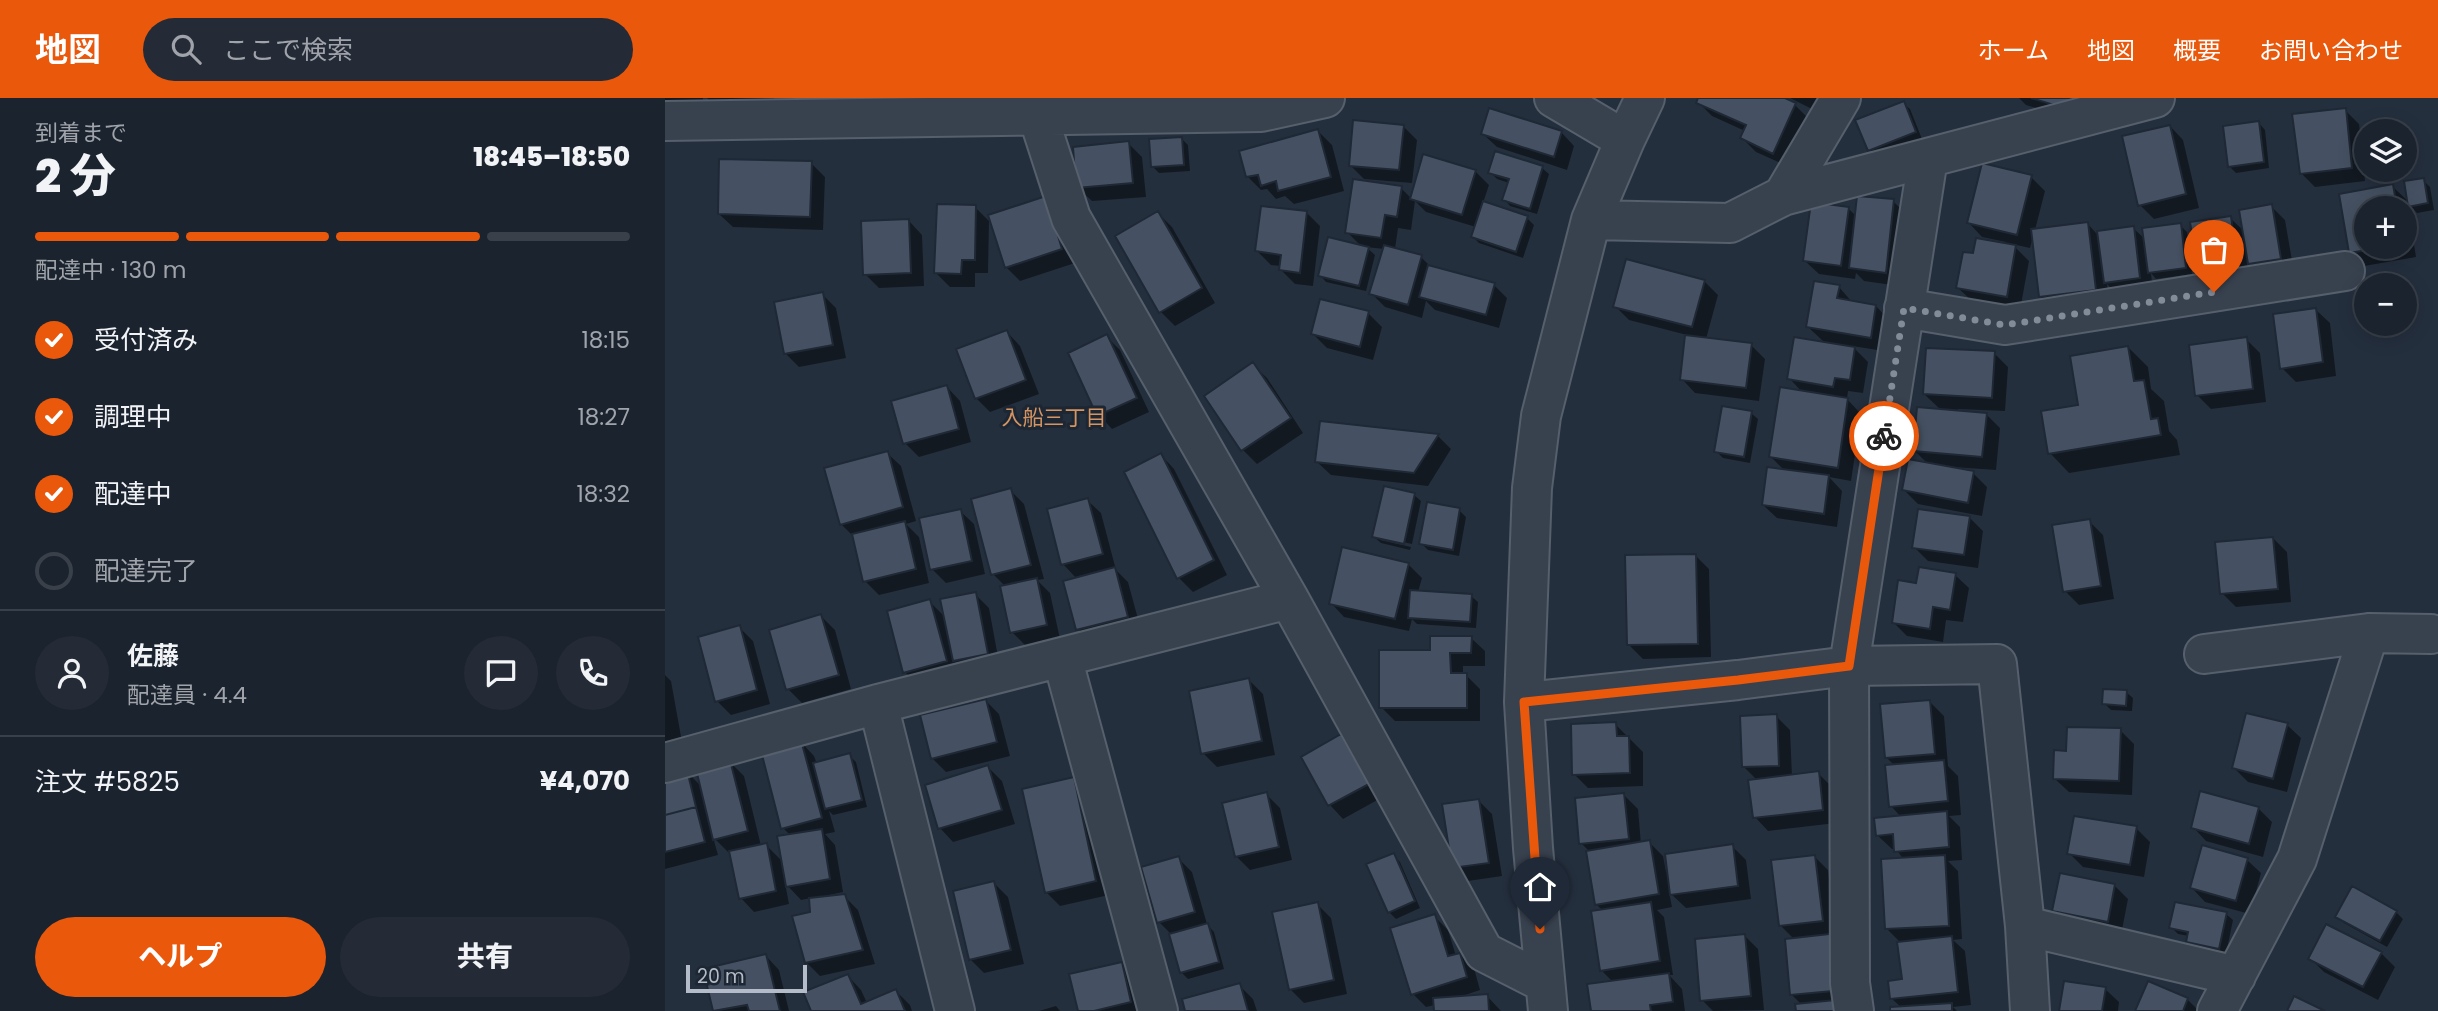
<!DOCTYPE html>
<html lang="ja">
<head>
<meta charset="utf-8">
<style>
  body { margin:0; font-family:Poppins,"Noto Sans JP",sans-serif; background:#242b36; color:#f1f3f6; height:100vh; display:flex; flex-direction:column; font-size:26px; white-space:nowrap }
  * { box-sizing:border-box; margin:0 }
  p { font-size:23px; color:#a0a4aa }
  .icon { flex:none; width:38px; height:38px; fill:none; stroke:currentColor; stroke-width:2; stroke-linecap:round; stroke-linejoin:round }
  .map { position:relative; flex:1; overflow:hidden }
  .details { display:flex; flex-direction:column; background:#1b232e; width:665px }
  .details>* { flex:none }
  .buttons { position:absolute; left:1689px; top:21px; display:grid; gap:14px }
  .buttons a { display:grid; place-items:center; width:63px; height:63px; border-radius:50%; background:#1b232e; box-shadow:0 4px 18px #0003,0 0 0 2px #39404a; font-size:35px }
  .scale { position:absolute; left:21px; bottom:18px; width:121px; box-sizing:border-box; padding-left:7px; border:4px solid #b4bcc9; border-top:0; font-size:19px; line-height:24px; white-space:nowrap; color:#b4bcc9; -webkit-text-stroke:5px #1d2633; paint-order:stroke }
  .pin { position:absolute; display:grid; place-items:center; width:60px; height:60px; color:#fff; margin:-72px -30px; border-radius:50% 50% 50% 0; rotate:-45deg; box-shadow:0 0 7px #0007 }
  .pin .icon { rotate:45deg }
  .courier { position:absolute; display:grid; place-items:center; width:70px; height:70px; margin:-35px; border:5px solid #ea580c; border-radius:50%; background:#fff; color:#222; box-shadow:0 2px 9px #0007 }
  .headline em { font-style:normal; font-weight:800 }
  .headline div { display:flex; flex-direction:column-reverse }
  .headline { display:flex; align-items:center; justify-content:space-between; height:119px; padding:0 35px }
  h1 { font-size:46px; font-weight:800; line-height:52px }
  .bar { display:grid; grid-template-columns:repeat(4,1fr); gap:10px 7px; align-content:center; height:84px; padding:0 35px }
  .bar i { height:9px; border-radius:5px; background:#39404a }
  .bar .current { background:#ea580c }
  .bar p { grid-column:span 4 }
  .line { display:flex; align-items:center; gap:18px; padding:0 35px; border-top:2px solid #39404a }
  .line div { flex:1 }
  .round { display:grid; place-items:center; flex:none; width:74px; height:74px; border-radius:37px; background:#242b36 }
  ol { padding:0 35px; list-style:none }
  li { display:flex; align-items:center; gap:21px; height:77px }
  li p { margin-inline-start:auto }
  li .icon { padding:7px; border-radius:50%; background:#ea580c; color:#fff; stroke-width:4 }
  li:last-child { color:#a0a4aa }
  li i { width:38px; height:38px; border:4px solid #39404a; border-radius:50% }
  .button { display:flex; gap:14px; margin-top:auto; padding:14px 35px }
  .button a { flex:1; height:80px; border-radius:42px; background:#ea580c; color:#fff; font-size:28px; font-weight:800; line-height:80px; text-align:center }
  .button a+a { background:#242b36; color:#f1f3f6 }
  header { display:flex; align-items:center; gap:42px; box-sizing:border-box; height:98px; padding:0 35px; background:#ea580c; color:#fff }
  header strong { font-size:33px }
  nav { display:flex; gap:38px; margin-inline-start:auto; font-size:24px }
  .search { width:490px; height:63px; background:#242b36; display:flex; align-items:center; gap:18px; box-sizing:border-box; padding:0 24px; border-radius:38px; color:#a0a4aa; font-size:26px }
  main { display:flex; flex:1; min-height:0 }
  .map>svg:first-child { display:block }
  .shadow { fill:#0007; fill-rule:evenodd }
  .building { fill:#455162; stroke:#1f2835; stroke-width:2 }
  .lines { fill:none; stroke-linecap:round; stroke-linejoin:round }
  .minor-casing { stroke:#565f6c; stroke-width:42 }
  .minor { stroke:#38414e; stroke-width:38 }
  .done { stroke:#828b98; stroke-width:7; stroke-dasharray:0 12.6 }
  .route { stroke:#ea580c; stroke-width:9 }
  .labels { text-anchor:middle; stroke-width:6; stroke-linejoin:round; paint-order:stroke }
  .neighbourhood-label { font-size:21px; fill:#d59563; stroke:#1d2633 }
</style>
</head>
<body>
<header>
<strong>地図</strong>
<div class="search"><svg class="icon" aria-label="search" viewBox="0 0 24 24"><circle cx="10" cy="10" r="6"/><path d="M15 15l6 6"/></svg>ここで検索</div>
<nav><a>ホーム</a><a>地図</a><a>概要</a><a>お問い合わせ</a></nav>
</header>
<main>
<section class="details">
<div class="headline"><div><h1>2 分</h1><p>到着まで</p></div><em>18:45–18:50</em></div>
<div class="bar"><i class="current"></i><i class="current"></i><i class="current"></i><i></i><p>配達中 · 130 m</p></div>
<ol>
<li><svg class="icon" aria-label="check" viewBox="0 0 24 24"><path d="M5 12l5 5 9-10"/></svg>受付済み<p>18:15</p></li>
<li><svg class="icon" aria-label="check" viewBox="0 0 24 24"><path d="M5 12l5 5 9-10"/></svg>調理中<p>18:27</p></li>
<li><svg class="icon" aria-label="check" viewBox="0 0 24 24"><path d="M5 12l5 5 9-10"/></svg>配達中<p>18:32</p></li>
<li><i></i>配達完了</li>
</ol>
<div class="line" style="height:126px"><a class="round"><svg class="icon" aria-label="person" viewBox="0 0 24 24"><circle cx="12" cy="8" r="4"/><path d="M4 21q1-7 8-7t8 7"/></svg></a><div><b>佐藤</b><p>配達員 · 4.4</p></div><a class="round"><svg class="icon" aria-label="chat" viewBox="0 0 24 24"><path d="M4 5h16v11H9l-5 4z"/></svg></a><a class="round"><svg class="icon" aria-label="phone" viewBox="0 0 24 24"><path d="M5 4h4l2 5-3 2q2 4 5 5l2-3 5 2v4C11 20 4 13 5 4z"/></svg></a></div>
<div class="line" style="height:91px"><div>注文 #5825</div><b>¥4,070</b></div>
<div class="button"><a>ヘルプ</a><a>共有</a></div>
</section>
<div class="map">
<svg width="1773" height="913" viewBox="0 0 1773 913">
  <rect width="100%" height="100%" fill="#242f3e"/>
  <path class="shadow" d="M0 0H38V15L0 17Z
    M42 0H109V11H53Z
    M1035 0H1115L1130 7 1144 21 1122 68 1091 54 1077 40 1080 33 1047 18 1033 4Z
    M1125 0H1153L1147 11Z
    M1354 0H1445L1436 30 1361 7Z
    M1238 5 1245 11 1257 41 1211 59 1204 52Z
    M1680 12 1694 26 1700 83 1650 89 1636 75Z
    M1594 25 1600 32 1604 70 1571 75 1564 68Z
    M738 28 752 42 747 85 699 81 685 67Z
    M1505 28 1518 42 1534 110 1489 121 1475 107Z
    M653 33 667 47 679 93 629 106 620 98 611 101 602 91 596 92 583 79Z
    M896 34 909 48 902 72 832 49 818 36Z
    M516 40 523 47 525 73 494 75 487 68Z
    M463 45 477 59 481 99 427 103 413 90Z
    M146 65 160 79 158 132 68 129 54 116Z
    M877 70 884 76 872 116 845 108 839 101 844 85 832 81 825 74Z
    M810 73 824 87 818 105 862 120 869 127 858 160 814 145 808 139 811 129 761 114 750 103 746 132 733 130 730 151 756 159 767 170 829 187 842 200 834 230 770 212 761 203 757 220 720 209 706 195 719 151 701 149 710 157 701 193 661 184 655 177 697 149 682 134 736 90 747 101Z
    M1366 79 1380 93 1370 132 1422 125 1431 135 1468 130 1481 142 1515 127 1522 134 1527 176 1491 181 1486 175 1488 194 1454 198 1442 186 1444 205 1389 212 1375 198 1368 139 1365 150 1347 146 1364 163 1355 212 1307 203 1293 190 1310 157 1341 147V144L1317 139 1304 125Z
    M1758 82 1765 89 1769 112 1752 115 1742 104 1751 159 1699 168 1685 154 1676 97 1727 88 1745 105ZM1701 110H1740V149H1701Z
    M380 100 410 165 355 183 341 169Z
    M1228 103 1242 117 1234 188 1199 183 1191 175 1190 181 1154 176 1140 163 1184 111 1191 118Z
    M1606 108 1620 122 1629 174 1599 179 1584 164 1586 183 1548 188 1534 174 1565 120 1580 134Z
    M310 109 324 123 323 175H310V189H285L271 175Z
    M641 114 655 128 648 188 630 186 616 172V168L606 167 592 153Z
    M493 115 507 129 550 205 510 228 496 214 453 138Z
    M244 123 257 137 259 188 214 190 200 176Z
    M1039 183 1053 197 1041 241 1086 247 1100 261 1094 303 1030 295 1017 281 1022 237 964 222 950 208Z
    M1174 189 1187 204 1211 208 1224 222 1219 253 1187 248 1203 264 1198 295 1183 293 1182 301 1196 316 1186 383 1164 379 1177 393 1172 429 1112 420 1098 407 1121 374 1106 359 1138 295 1124 280 1160 245 1143 229Z
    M157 196 171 210 181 260 134 269 120 255Z
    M1651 212 1665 225 1671 278 1631 284 1617 270Z
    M703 215 717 229 708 262 662 250 648 236Z
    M342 234 355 248 374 296 325 314 311 300Z
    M441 238 455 252 484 314 447 331 434 317Z
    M1581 241 1595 255 1601 304 1546 311 1532 297Z
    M1463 249 1483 269 1486 291 1499 303 1504 333 1512 342 1515 357 1404 375 1385 355 1415 308Z
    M1329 255 1343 269 1340 313 1293 311V314L1321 316 1335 330 1331 372 1288 369V371L1308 375 1322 389 1317 418 1253 406 1239 392 1264 367 1250 353 1276 312 1259 296Z
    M588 267 602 280 638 335 592 366 578 352 542 298Z
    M282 289 295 303 306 344 254 359 240 345Z
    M1086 315 1093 321 1085 365 1058 360 1051 353Z
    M773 338 786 351 763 388 666 377 652 364Z
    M222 355 236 368 251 423 241 426 254 439 264 485 214 497 200 483 190 440 176 426Z
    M496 357 509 371 562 477 528 494 514 480Z
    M345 392 359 406 379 481 372 482 385 495 395 541 361 548 347 534 340 488 328 476Z
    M749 397 756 403 747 446 715 439V442L746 449 745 452 716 445 709 439Z
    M422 402 436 415 451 472 463 484 476 532 427 545 413 531 412 481 398 466Z
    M794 412 801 419 794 458 763 452 756 445Z
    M295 413 309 426 320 476 281 485 267 471Z
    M1305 420 1318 433 1313 470 1263 463 1249 449Z
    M1424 423 1438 437 1449 501 1414 507 1400 493Z
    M1608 440 1622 454 1626 504 1571 509 1557 495Z
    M1030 457 1044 471 1046 559 978 561 964 547Z
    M743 466 757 480 753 494 806 498 813 504 811 530 752 526 747 521 744 533 679 519 666 505Z
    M1290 477 1304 490 1298 524 1281 522 1278 544 1242 538 1228 524 1253 487Z
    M310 496 324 510 335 570 303 576 291 564 294 577 254 588 240 574 264 503 281 520Z
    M156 518 170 532 186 591 137 605 123 591Z
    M74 529 88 543 105 606 66 617 52 603Z
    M806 540 820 553V568H798V577H801L815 591V623H730L716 609 767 554Z
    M0 577 6 583 17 644 0 648Z
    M584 582 598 596 610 657 552 669 538 655Z
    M1461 594 1468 600 1467 613 1446 612 1439 605Z
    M321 603 334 616 345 658 281 674 267 660Z
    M1265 604 1279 618 1283 668 1293 678 1296 717 1284 718 1295 729 1297 762 1283 763 1293 773 1297 841 1288 842 1300 853 1306 907 1288 909 1292 913H1227L1237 910 1227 901 1239 883 1237 846 1222 831 1239 762 1231 751H1227L1213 738 1236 719 1226 708 1230 668 1221 659Z
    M1111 618 1125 632 1127 678 1153 675 1167 689 1171 725 1103 733 1090 719 1092 682 1079 669Z
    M950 626 978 654V688L923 690 909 676Z
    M1622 627 1636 640 1622 694 1583 684 1569 670Z
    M1455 632 1469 646 1467 697 1404 694 1390 681 1403 654Z
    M676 638 690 652 716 700 678 721 665 707 638 659Z
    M136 644 149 658 152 666 184 657 191 664 202 709 168 717 164 713 170 734 160 736 170 747 178 794 164 797V800L179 798 193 812 210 866 155 878 141 864 147 816 146 800 136 802 120 785 124 806 89 814 76 800 66 754 64 755 48 739 53 757 0 771V679L22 674 37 689 65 664 79 678 96 748 101 747 118 764 126 738 118 730Z
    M323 669 337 683 350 726 288 744 275 730Z
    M408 681 422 695 444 797 395 808 381 794Z
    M601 696 615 710 627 762 585 772 571 758Z
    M959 697 973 711 976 746 984 744 998 758 1001 774 1067 748 1081 762 1086 801 1021 810 1004 794 1007 809 992 812 999 819 1008 877H1004L1017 891 1020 913H928L948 884 936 872 938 813 931 806 925 754 916 745Z
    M813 702 827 716 837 778 803 783 789 769Z
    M1593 710 1607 724 1598 759 1541 743 1528 729Z
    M1471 730 1485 744 1479 779 1418 769 1404 755Z
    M728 757 735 764 755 810 731 821 724 814 704 767Z
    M1149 758 1163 772 1171 837 1192 905 1132 913 1137 907 1127 897 1129 841 1116 828Z
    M513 760 527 774 542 826 549 834 559 871 523 881 516 874 506 836 494 824Z
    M1582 762 1596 775 1585 816 1540 804 1527 790Z
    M329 785 343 799 359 866 319 875 305 861Z
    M1449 787 1463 801 1456 837 1403 827 1389 813Z
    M652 806 666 820 682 896 639 905 625 891Z
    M1731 814 1738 821 1722 849 1679 825 1672 818Z
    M1561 816 1568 822 1561 856 1529 850 1523 843 1524 838 1513 836 1506 829Z
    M769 818 783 832 791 858 795 856 809 870 815 892 797 898H822L836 913H770V907L761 909 748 896Z
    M1080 838 1093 851 1099 912 1048 913 1037 902Z
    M1716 855 1730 869 1713 902 1659 874 1645 860Z
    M101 858 114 872 124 913H50L41 872Z
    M457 866 471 880 478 913H415Z
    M183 878 196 892 202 905 231 893 245 907 247 913H148Z
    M574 887 588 901 592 913H522Z
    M1440 891 1454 904 1453 913H1396Z
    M1522 901 1534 913H1472Z
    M391 908 395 913H374Z"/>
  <path class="building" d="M1033 0H1120L1131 5 1108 56 1075 40 1081 27 1031 5Z
    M1366 0H1427L1422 17Z
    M1239 3 1251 34 1203 53 1190 22Z
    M824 10 897 33 889 59 816 36Z
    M1681 10 1687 70 1635 76 1627 16Z
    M688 22 739 27 734 72 684 68Z
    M1594 23 1599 64 1563 69 1558 28Z
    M1505 27 1521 96 1473 108 1457 38Z
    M653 31 666 79 613 93 611 83 596 88 593 77 581 79 574 53Z
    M517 39 519 67 486 69 484 41Z
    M464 43 468 85 411 90 408 49Z
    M830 53 878 68 865 111 837 102 844 81 823 75Z
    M758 56 811 72 797 117 745 101Z
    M54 61 147 63 145 119 53 116Z
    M1317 65 1367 77 1352 137 1302 125Z
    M1759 80 1763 105 1743 109 1739 83Z
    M688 81 737 88 732 119 720 117 716 140 680 135Z
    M1728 86 1732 110H1701V149H1721L1684 155 1674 96Z
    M381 98 397 151 340 170 323 117Z
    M1192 98 1229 101 1221 175 1184 170Z
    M818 103 863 118 851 154 806 139Z
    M1146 104 1184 109 1176 168 1138 163Z
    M272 106 311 107 310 162H297L296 176 269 175Z
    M1607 106 1616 161 1583 166 1574 112Z
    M596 108 642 113 635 175 614 172 616 157 590 153Z
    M493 113 537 190 494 215 450 138Z
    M1566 118 1573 169 1533 175 1525 124Z
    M244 121 246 175 198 177 196 123Z
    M1423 124 1431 192 1374 199 1366 131Z
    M1516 125 1521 170 1483 175 1477 130Z
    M1469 128 1475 180 1439 185 1432 133Z
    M663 139 704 149 694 188 653 178Z
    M1311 140 1351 147 1342 199 1291 190 1298 154 1308 155Z
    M719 147 757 157 743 207 704 196Z
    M961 161 1040 182 1027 229 948 209Z
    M763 167 830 185 821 217 754 199Z
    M1149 183 1175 187 1172 200 1211 207 1206 240 1141 229Z
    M158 194 168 247 119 256 109 204Z
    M655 201 704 213 695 249 646 236Z
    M1651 210 1658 264 1615 271 1608 216Z
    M342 232 361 282 310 301 291 251Z
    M442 236 472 300 432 318 403 255Z
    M1020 237 1087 245 1081 290 1015 282Z
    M1129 239 1190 249 1185 282 1170 280 1168 289 1122 281Z
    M1582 239 1588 291 1530 298 1524 247Z
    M1463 248 1469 283 1479 282 1486 321 1493 320 1496 337 1383 356 1376 313 1413 307 1405 258Z
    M1261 250 1330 253 1327 300 1258 296Z
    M588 264 626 320 576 353 539 298Z
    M282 287 294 331 238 346 226 303Z
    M1115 289 1183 300 1173 370 1104 359Z
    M1057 308 1087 313 1079 359 1049 354Z
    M1252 309 1322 315 1317 359 1248 353Z
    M655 323 774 336 749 375 650 364Z
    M223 353 238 409 175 427 159 370Z
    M496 355 549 462 512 481 459 374Z
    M1243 361 1309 373 1303 405 1237 392Z
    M1102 369 1164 377 1159 416 1097 407Z
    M719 388 750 395 739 446 707 439Z
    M346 390 366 467 326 477 306 401Z
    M423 400 438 456 396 467 382 411Z
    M762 404 795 410 788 452 754 446Z
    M296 411 307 463 265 472 254 420Z
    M1253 411 1305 418 1299 457 1247 450Z
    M1425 421 1436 488 1398 494 1387 427Z
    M240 423 251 471 198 484 187 436Z
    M1608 439 1613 491 1555 496 1550 444Z
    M677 449 744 465 730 521 664 506Z
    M1031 456 1033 546 962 547 960 457Z
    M450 469 463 519 411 532 398 483Z
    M1254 469 1291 475 1285 512 1268 509 1265 531 1227 525 1233 482 1251 485Z
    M372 480 382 527 345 535 335 488Z
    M745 492 807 496 805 524 743 520Z
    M311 494 323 556 288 563 275 501Z
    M265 501 282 563 238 575 222 513Z
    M156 516 174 577 121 592 104 532Z
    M75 527 92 592 50 604 33 539Z
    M765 538H807L806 555H785L786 575H802V610H714V552H765Z
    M584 580 597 643 536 656 524 593Z
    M1438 591 1462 592 1461 608 1437 606Z
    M321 601 332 644 266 661 255 617Z
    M1265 602 1270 656 1220 660 1215 606Z
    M1581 615 1623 625 1608 681 1567 670Z
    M1112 616 1114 668 1077 669 1075 618Z
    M951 624 952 638H964L965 675 907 677 906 626Z
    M1402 629 1456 630 1454 683 1388 681 1389 652 1401 653Z
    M676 636 704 686 663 708 636 659Z
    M136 642 157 720 116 731 96 653Z
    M185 655 197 702 160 711 148 665Z
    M65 662 83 733 48 742 31 671Z
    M1279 662 1283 703 1224 709 1220 667Z
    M323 667 337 712 273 731 260 687Z
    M22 672 31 709 0 717V677Z
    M1154 673 1158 712 1088 720 1083 682Z
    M409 679 431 783 380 795 357 691Z
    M1535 693 1594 709 1584 746 1526 730Z
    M602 694 614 749 570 759 557 705Z
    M959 695 964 741 914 746 910 700Z
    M814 701 824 765 787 770 777 706Z
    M31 709 40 744 0 754V717Z
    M1282 713 1284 749 1229 754 1228 736 1211 738 1209 720Z
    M1409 718 1472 728 1465 767 1402 756Z
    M157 731 165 781 121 789 112 738Z
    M985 742 994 796 930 807 921 753Z
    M102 745 111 793 74 801 64 753Z
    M1068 746 1073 788 1005 797 1000 756Z
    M1537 747 1583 760 1571 803 1525 790Z
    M729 755 750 803 723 815 701 766Z
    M1150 757 1158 823 1114 828 1106 762Z
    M1280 757 1284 828 1220 831 1216 761Z
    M514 758 530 814 492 825 476 769Z
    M1395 775 1450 786 1443 824 1387 813Z
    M329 783 346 852 304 862 288 793Z
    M1687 788 1732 813 1715 843 1670 819Z
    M180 796 198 852 140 865 127 818 145 814 144 800Z
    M653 804 669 882 624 892 607 814Z
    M986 804 995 863 935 873 926 813Z
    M1510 804 1562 814 1554 851 1521 844 1523 834 1504 830Z
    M770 816 783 858 795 855 802 879 746 897 725 830Z
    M543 825 554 864 515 875 504 836Z
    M1661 826 1717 854 1698 889 1643 861Z
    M1173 835 1179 892 1125 897 1120 841Z
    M1080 836 1086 898 1035 903 1030 841Z
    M1287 838 1293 894 1225 901 1223 883 1237 881 1232 844Z
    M101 856 115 913H84L82 907 48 913 38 871Z
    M457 864 466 904 429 913H413L404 876Z
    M1004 875 1008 904 985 907 986 913H926L922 886Z
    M183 876 196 906 231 891 240 913H146L138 894Z
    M1399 883 1441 889 1437 913H1394Z
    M1483 883 1523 900 1518 913H1470Z
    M575 885 583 913H520L517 901Z
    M823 896 824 913H769L768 900Z
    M1629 898 1660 913H1622Z
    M1181 901 1182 913H1131L1130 906Z
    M1287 905V913H1225V909Z"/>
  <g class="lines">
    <defs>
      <path id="minor" d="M372 0 373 18 406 120 624 501 819 854 880 885
        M889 0 960 42
        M0 23 596 14 660 0
        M1118 98 1176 0
        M926 122 1065 125 1118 98 1490 0
        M1239 210 1340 227 1680 173
        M1539 556 1704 535 1766 536
        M397 559 493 913
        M859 604 1073 582 1184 568 1332 566 1360 828 1365 913
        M213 606 290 913
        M0 665 213 606 624 501
        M1360 828 1571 878
        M883 913 868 750 859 604 867 390 876 318 926 122 960 42 980 0
        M1189 913 1185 885 1184 568 1263 60
        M1552 913 1632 761 1704 535"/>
    </defs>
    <use href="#minor" class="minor-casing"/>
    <use href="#minor" class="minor"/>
  </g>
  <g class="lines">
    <path class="done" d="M1219 338 1239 210 1340 227 1549 194"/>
    <path class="route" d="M875 831 859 604 1073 582 1184 568 1219 338"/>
  </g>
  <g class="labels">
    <g class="neighbourhood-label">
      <text x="389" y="327">入船三丁目</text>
    </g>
  </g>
</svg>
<div class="buttons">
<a><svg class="icon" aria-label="layers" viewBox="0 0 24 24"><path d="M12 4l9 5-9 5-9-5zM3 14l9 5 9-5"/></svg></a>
<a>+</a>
<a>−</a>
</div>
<div class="scale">20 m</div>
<div class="pin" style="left:1549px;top:194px;background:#ea580c"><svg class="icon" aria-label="bag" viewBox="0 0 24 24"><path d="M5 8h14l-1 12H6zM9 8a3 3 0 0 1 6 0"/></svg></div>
<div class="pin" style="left:875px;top:831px;background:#1f2937"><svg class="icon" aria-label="home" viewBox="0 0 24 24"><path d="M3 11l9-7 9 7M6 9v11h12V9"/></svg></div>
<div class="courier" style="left:1219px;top:338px"><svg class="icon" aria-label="bike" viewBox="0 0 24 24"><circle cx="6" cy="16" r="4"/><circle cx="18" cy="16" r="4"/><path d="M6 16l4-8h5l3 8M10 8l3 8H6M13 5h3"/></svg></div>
</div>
</main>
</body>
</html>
